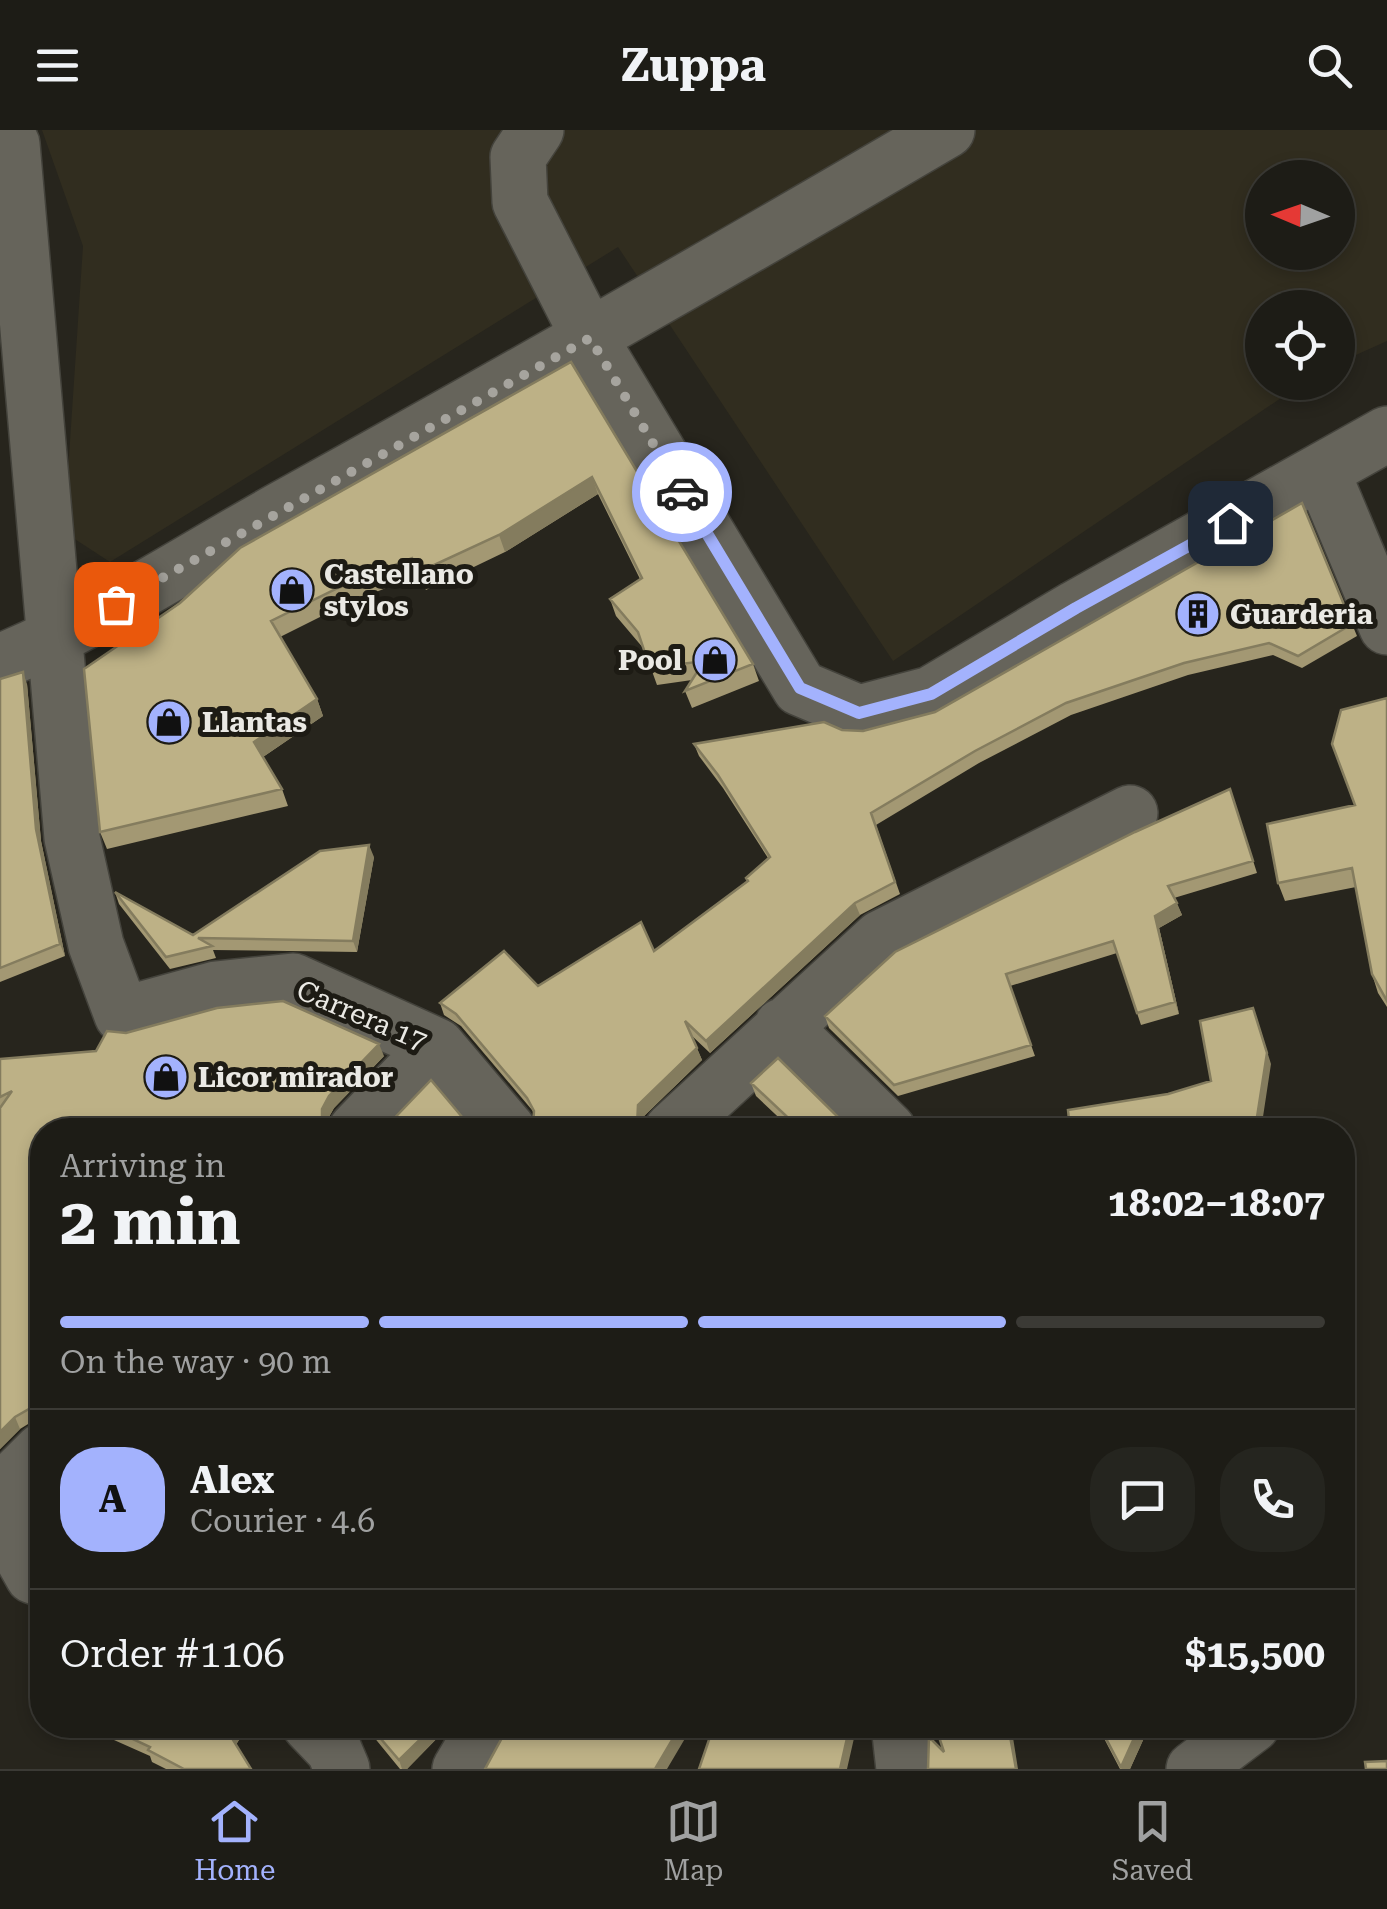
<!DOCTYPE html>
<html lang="en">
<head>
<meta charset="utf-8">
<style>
  body { margin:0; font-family:"Roboto Serif",serif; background:#25251f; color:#f1f3f6; height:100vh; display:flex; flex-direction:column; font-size:38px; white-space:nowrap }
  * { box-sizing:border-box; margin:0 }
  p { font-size:32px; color:#a0a1a1 }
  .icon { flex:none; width:55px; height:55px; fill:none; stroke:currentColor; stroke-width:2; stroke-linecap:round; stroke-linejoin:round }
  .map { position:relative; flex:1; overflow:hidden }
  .drawer { position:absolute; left:30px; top:988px; width:1325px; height:620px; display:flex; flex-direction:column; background:#1d1c16; border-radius:40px; box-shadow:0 5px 15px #0003,0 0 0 2px #3b3a35 }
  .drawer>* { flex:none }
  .needle { width:65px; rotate:272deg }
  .buttons { position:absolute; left:1245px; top:30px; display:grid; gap:20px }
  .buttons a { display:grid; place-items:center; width:110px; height:110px; border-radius:50%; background:#1d1c16; box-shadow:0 5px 15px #0003,0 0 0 2px #3b3a35; font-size:50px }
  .pin { position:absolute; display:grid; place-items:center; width:85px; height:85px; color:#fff; margin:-42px; border-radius:20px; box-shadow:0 5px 15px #0006 }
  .courier { position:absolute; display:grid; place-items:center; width:100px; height:100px; margin:-50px; border:8px solid #a3b2fd; border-radius:50%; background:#fff; color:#222; box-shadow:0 2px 12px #0007 }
  .summary em { font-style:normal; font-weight:700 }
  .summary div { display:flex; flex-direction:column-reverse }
  .summary { display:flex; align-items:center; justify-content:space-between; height:170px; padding:0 30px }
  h1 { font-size:65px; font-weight:700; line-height:75px }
  .bar { display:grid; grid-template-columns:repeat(4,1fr); gap:15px 10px; align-content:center; height:120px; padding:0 30px }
  .bar i { height:12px; border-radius:8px; background:#3b3a35 }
  .bar .selected { background:#a3b2fd }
  .bar p { grid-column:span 4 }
  .line { display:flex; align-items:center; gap:25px; padding:0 30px; border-top:2px solid #3b3a35 }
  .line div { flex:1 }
  .round { display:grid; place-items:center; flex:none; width:105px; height:105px; border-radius:40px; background:#25251f }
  header { display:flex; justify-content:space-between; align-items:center; height:130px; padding:0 30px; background:#1d1c16; font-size:45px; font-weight:700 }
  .tabs { display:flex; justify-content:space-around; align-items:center; height:140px; border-top:2px solid #3b3a35; background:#1d1c16; font-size:28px; color:#a0a1a1 }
  .tabs a { display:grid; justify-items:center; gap:5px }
  .tabs .selected { color:#a3b2fd }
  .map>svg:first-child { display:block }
  .built { fill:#312d1f; fill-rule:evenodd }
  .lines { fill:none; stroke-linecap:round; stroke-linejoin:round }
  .minor-casing { stroke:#44433c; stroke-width:58 }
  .minor { stroke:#66645b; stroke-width:55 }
  .wall { fill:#a39873 }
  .shaded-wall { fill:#847c5e }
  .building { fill:#bdb186; stroke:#847c5e; stroke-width:2.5 }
  .done { stroke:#a6a49e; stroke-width:10; stroke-dasharray:0 18 }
  .route { stroke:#a3b2fd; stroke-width:12 }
  .labels { text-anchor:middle; stroke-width:10; stroke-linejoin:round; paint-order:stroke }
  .poi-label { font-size:28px; font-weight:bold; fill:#eae9e4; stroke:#1d1b14; text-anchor:start }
  .street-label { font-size:28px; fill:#eae9e4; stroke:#1d1b14 }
</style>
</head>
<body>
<header><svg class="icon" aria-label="menu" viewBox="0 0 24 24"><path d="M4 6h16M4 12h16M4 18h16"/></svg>Zuppa<svg class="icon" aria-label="search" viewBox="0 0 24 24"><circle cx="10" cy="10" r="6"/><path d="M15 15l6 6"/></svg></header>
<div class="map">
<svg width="1387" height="1639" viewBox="0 0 1387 1639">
  <rect width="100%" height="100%" fill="#27251d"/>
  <path class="built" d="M42 0H1387V211L1338 233V178H1262V252L1303 253 893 531 618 117 110 432 64 402 83 116ZM1262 48H1338V122H1262Z"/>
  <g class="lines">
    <defs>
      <path id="minor" d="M3 0 12 14 72 708 96 815 122 885 216 859 293 851 437 916 508 1000
        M536 0 518 27 520 72 590 209 800 558 859 583 931 564 1076 478 1387 304
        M1322 342 1387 497
        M0 532C103 489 196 426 293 373 513 251 731 127 947 0
        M782 896 888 1000
        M356 1000 437 916
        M672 1000 881 808 1130 683
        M42 1321 15 1348 6 1398 33 1446 42 1449
        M310 1595 334 1620 342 1639
        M899 1595 904 1639
        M460 1639 486 1595
        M1194 1639 1252 1595"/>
    </defs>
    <use href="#minor" class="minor-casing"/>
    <use href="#minor" class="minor"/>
  </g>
  <path class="wall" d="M571 232 753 534 759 551 692 578 685 561 692 550 657 555 644 519 616 486 610 469 640 449 598 364 505 422 426 460 418 445 344 475 280 507 317 569 323 586 263 627 282 659 288 676 107 719 100 702 84 539Z
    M1352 494 1357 506 1302 538 1273 525 1188 545 1071 585 979 633 876 695 900 764 860 785 710 923 691 905 702 930 643 987 642 1000H532L533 997 534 984 532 980 461 896 444 885 440 873 538 856 654 821 747 752 746 748 768 728 723 658 699 626 694 614 842 600 863 601Z
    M0 549 27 554 41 711 65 826 0 852Z
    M1387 568V877L1378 863 1372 844 1356 757 1285 771 1278 753 1355 676Z
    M1230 659 1257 743 1174 768 1182 785 1159 798 1179 884 1141 895 1117 823 1010 856 1035 926 898 966 829 898 825 886Z
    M374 727 357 822 213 820 216 828 170 839 119 774 115 762 193 805Z
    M384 926 334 978 326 992 42 1000V1291H33L20 1299 0 1319V929Z
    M751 953 845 1000H792L756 966Z
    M1342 1107 1350 1125 1342 1129Z
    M86 1595H248L236 1615 251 1639H166L152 1632 150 1626 87 1598Z
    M364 1595H450L407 1639H400Z
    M1097 1595H1148L1149 1597 1130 1639H1120Z"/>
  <path class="shaded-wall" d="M592 347 598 364 505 422 499 405Z
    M23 542 27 554 41 711 65 826 60 814 36 699Z
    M317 569 323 586 260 629 254 612Z
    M369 715 374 727 357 822 353 811Z
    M855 773 860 785 710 923 706 911Z
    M1177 773 1182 785 1159 798 1179 884 1175 872 1155 786Z
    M1257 889 1271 934 1261 1000H1255Z
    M379 914 384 926 334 978 326 992V1000H323L322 979 329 966Z
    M697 918 702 930 643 987 642 1000H639L637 996 638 975Z
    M15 1287 20 1299 0 1319V1302Z
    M236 1595 248 1596 234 1617 230 1605Z
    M435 1595H450L407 1639H402L399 1630Z
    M681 1595H693L667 1639H655Z
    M850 1595H857L847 1639H840Z
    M1008 1595H1011L1018 1639H1016Z
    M1140 1595H1148L1149 1597 1130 1639H1122L1121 1637Z"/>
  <path class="building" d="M571 232 753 534 685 561 704 531 650 538 638 502 610 469 642 448 592 347 499 405 419 442 412 428 338 458 271 491 317 569 254 612 282 659 100 702 84 539 180 473 240 418Z
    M1302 373 1352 494 1298 526 1269 513 1184 533 1066 573 975 621 871 683 895 752 855 773 706 911 685 891 697 918 638 975 637 996 640 1000H532L533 997 534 981 527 968 456 884 440 873 504 821 538 856 641 792 654 821 748 751 746 748 770 727 718 645 694 614 824 592 842 600 863 601 935 582Z
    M23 542 36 699 60 814 0 838V549Z
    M1387 568V871L1372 844 1352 738 1278 753 1267 694 1355 675 1332 614 1341 580Z
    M1230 659 1253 731 1168 756 1177 773 1155 786 1175 872 1137 883 1113 811 1006 844 1031 915 894 955 825 886 895 822 1135 702Z
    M369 715 353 811 198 808 212 816 166 827 115 762 193 805 320 721Z
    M283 871 379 914 329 966 322 979V997L324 1000H42V1279H29L15 1287 0 1302V978L12 961 0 967V929L96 921 107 901 126 903 217 878Z
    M1253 878 1267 923 1255 1000H1070L1068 980 1168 964 1211 951 1200 891Z
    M778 928 842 991 844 1000H801L751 953Z
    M431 950 473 1000H383Z
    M1294 988 1298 1000H1274Z
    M42 1348V1370L37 1367 40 1351Z
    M103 1595H236L230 1605 251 1639H184L148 1620 150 1617Z
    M369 1595H435L399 1630Z
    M509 1595H681L655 1639H485Z
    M714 1595H850L840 1639H699Z
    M935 1595H1008L1016 1639H928L929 1607 944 1622Z
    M1099 1595H1140L1121 1637Z
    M1387 1631V1639H1366L1365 1632Z"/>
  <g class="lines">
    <path class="done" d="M116 474 590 208 682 362"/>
    <path class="route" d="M682 362 800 558 859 583 931 564 1076 478 1230 393"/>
  </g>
  <defs>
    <symbol id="shop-disc" viewBox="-11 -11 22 22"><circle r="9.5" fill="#a3b2fd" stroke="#1d1b14"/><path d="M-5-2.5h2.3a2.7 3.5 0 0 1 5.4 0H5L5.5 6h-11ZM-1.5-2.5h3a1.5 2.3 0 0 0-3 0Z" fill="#111"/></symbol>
    <symbol id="building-disc" viewBox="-11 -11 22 22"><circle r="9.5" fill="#a3b2fd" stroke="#1d1b14"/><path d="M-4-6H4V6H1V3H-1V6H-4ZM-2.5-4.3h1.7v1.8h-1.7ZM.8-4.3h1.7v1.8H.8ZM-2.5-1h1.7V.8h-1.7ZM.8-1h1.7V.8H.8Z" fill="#111"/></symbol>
  </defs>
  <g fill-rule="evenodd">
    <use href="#shop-disc" x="267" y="435" width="50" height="50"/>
    <use href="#building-disc" x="1173" y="459" width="50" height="50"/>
    <use href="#shop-disc" x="690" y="505" width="50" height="50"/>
    <use href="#shop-disc" x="144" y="567" width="50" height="50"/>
    <use href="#shop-disc" x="141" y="922" width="50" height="50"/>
  </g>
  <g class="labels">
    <g class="poi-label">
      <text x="324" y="454">Castellano<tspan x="324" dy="32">stylos</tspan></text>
      <text x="1230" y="494">Guarderia</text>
      <text x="682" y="540" text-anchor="end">Pool</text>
      <text x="202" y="602">Llantas</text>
      <text x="198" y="957">Licor mirador</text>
    </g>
    <g class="street-label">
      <text transform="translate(362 885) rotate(23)" y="10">Carrera 17</text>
    </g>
  </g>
</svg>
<div class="buttons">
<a><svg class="needle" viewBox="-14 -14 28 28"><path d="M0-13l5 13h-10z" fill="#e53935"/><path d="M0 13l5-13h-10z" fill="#a0a1a1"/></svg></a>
<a><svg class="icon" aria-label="locate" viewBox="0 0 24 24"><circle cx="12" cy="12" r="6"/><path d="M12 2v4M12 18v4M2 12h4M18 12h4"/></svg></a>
</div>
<div class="pin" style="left:116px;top:474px;background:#ea580c"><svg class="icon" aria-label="bag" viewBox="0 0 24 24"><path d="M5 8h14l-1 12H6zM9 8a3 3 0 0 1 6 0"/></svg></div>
<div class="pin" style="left:1230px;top:393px;background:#1f2937"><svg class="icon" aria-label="home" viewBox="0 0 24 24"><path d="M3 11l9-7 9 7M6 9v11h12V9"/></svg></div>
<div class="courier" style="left:682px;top:362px"><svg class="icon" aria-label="car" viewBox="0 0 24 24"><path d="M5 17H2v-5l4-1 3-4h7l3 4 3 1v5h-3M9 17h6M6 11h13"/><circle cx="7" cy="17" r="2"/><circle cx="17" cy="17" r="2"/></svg></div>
<section class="drawer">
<div class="summary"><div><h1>2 min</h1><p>Arriving in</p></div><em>18:02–18:07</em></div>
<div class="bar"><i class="selected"></i><i class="selected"></i><i class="selected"></i><i></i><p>On the way · 90 m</p></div>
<div class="line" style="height:180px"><b class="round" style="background:#a3b2fd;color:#111">A</b><div><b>Alex</b><p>Courier · 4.6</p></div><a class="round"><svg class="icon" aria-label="chat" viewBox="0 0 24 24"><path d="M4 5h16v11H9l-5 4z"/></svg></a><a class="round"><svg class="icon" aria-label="phone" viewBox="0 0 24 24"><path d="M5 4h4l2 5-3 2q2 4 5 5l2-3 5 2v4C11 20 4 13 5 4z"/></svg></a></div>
<div class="line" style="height:130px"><div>Order #1106</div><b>$15,500</b></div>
</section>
</div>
<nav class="tabs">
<a class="selected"><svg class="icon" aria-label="home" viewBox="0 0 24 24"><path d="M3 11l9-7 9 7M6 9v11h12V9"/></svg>Home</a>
<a><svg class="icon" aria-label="map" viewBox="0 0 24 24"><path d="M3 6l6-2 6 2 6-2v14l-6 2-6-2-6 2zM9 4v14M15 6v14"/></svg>Map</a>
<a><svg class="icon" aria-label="saved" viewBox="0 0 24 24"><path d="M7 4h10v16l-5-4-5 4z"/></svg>Saved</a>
</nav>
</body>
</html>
